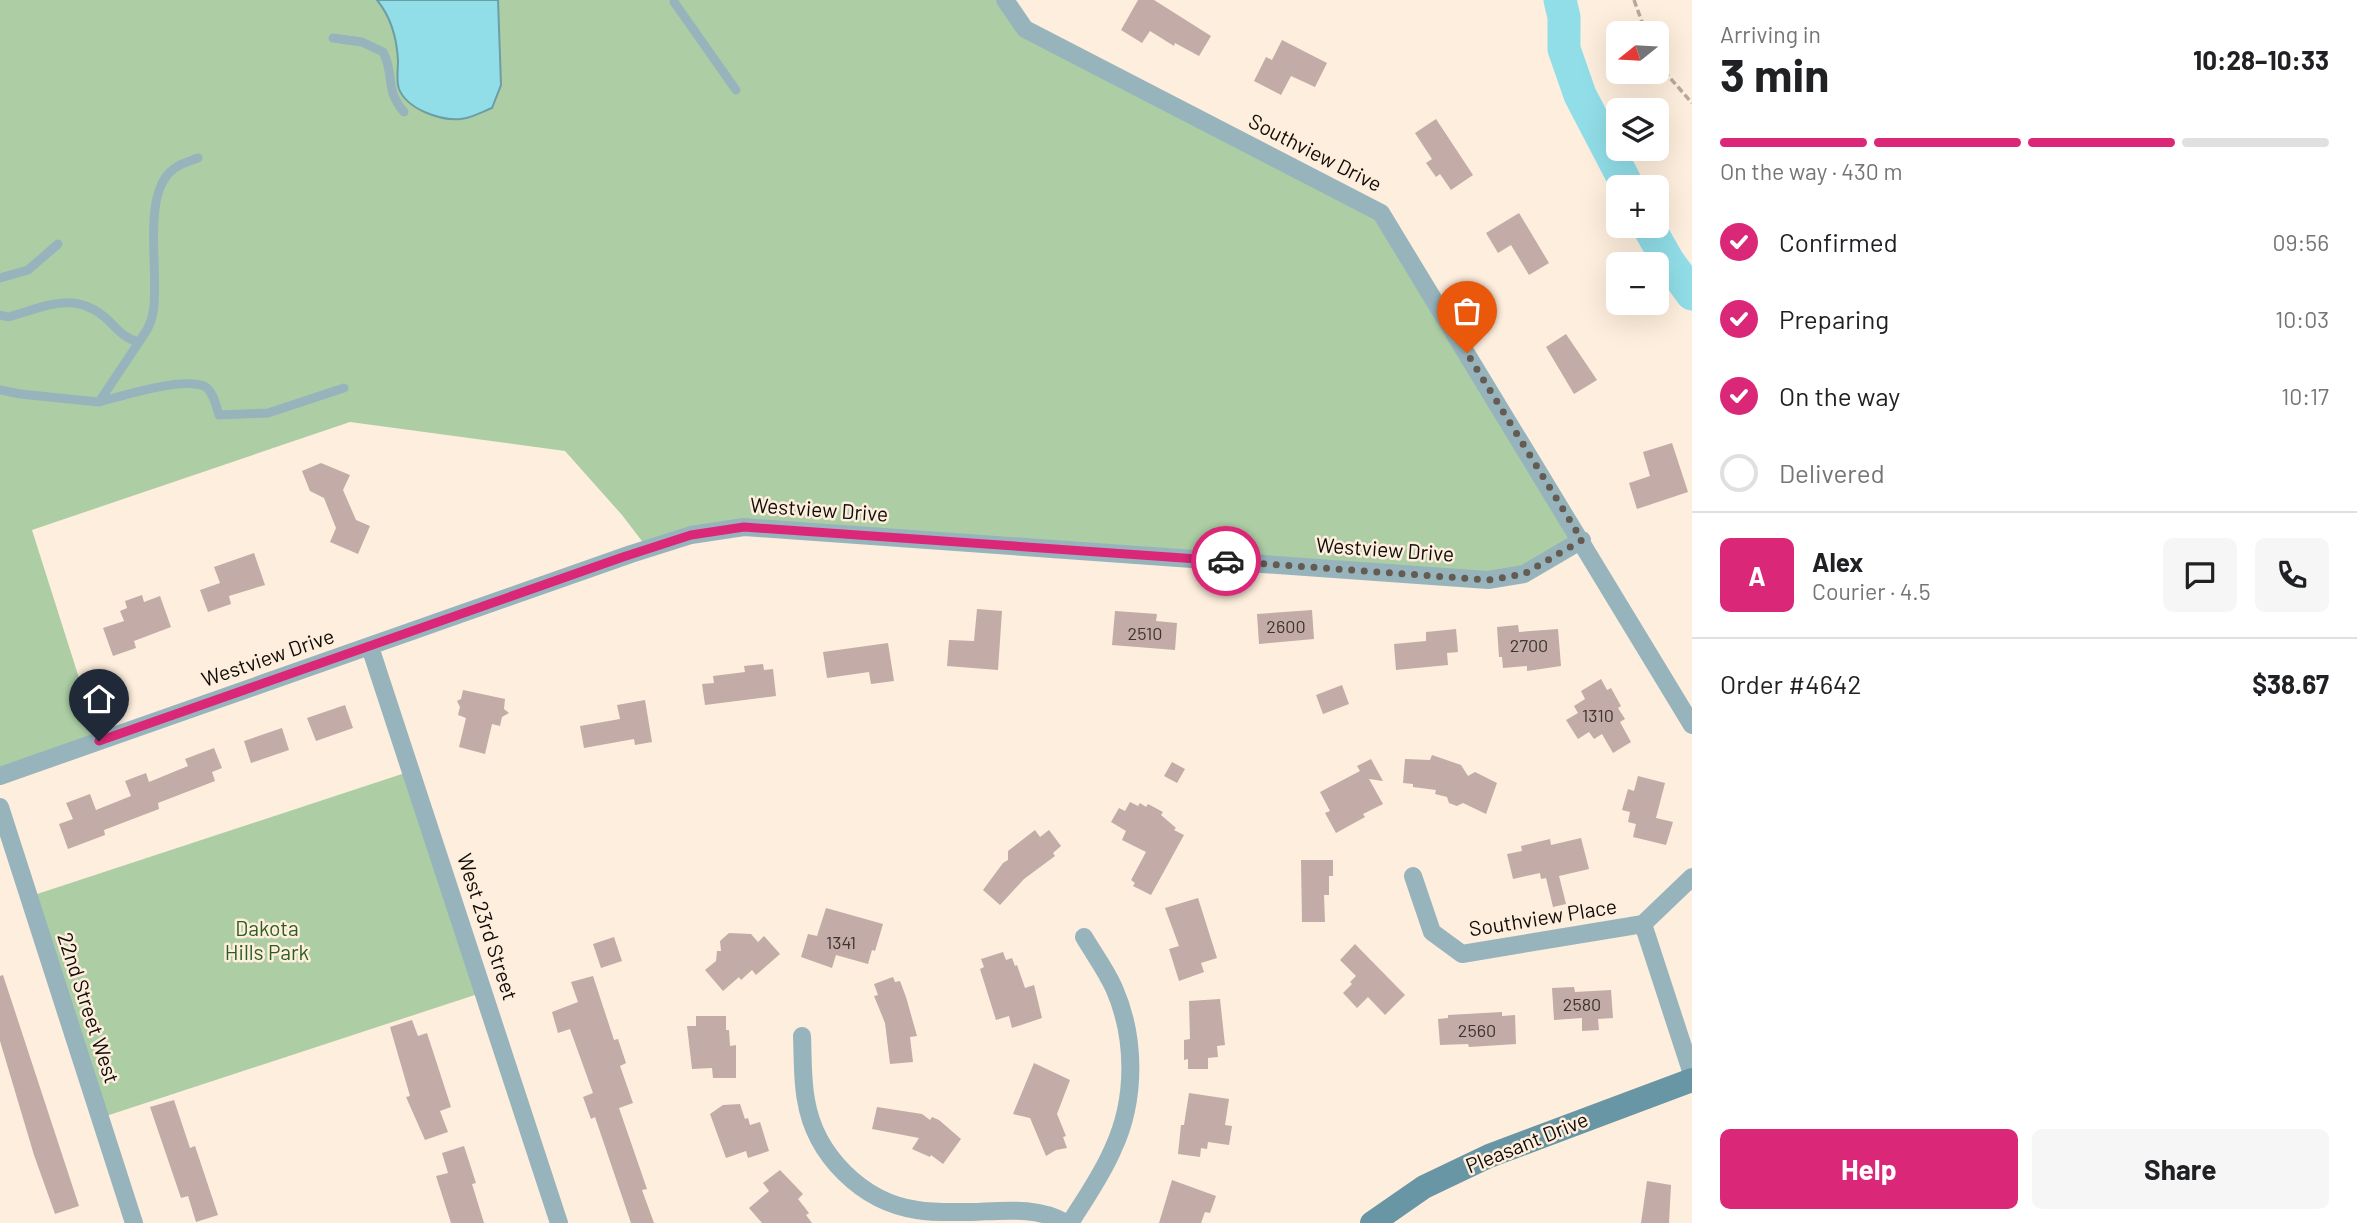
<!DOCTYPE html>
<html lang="en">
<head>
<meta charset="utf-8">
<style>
  body { margin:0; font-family:Barlow,sans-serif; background:#f6f6f6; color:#202124; height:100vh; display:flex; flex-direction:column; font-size:26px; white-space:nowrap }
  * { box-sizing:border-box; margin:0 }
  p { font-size:23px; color:#757577 }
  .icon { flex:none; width:38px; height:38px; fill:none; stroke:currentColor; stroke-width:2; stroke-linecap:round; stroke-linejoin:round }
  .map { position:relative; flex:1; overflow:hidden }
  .details { display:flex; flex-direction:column; background:#fff; width:665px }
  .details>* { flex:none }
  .needle { width:46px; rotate:252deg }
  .controls { position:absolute; left:1606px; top:21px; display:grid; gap:14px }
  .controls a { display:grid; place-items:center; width:63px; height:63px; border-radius:10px; background:#fff; box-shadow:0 7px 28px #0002; font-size:35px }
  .pin { position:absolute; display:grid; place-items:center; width:60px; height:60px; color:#fff; margin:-72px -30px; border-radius:50% 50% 50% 0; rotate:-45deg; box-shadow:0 0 7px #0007 }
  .pin .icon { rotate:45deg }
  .courier { position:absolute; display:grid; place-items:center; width:70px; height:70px; margin:-35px; border:5px solid #db2777; border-radius:50%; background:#fff; color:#222; box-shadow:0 2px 9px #0007 }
  .summary em { font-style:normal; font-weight:700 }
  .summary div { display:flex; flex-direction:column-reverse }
  .summary { display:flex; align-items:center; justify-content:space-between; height:119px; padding:0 28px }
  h1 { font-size:46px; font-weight:700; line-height:52px }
  .bar { display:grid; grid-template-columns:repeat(4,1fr); gap:10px 7px; align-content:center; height:84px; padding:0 28px }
  .bar i { height:9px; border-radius:5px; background:#e0e0e0 }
  .bar .current { background:#db2777 }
  .bar p { grid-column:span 4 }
  .line { display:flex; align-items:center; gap:18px; padding:0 28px; border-top:2px solid #e0e0e0 }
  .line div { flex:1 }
  .round { display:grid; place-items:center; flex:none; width:74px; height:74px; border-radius:10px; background:#f6f6f6 }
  ol { padding:0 28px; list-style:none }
  li { display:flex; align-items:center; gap:21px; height:77px }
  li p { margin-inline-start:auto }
  li .icon { padding:7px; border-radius:50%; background:#db2777; color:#fff; stroke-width:4 }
  li:last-child { color:#757577 }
  li i { width:38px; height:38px; border:4px solid #e0e0e0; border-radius:50% }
  .action { display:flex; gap:14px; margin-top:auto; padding:14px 28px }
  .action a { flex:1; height:80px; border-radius:10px; background:#db2777; color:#fff; font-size:28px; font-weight:700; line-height:80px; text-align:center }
  .action a+a { background:#f6f6f6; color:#202124 }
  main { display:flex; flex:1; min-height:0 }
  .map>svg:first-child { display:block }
  .green { fill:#adcea5 }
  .water { fill:#91dee8; stroke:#6b9fa4; stroke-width:2 }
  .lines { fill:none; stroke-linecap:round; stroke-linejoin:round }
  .river { stroke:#91dee8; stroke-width:33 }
  .building { fill:#c3aba7 }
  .path { stroke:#b6aa9c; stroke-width:3.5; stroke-dasharray:7 3.5; stroke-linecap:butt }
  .lane { stroke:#97b4bd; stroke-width:9 }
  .street { stroke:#97b4bd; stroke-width:18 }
  .secondary { stroke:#6996a4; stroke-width:24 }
  .done { stroke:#645b52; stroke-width:7; stroke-dasharray:0 12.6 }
  .route { stroke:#db2777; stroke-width:9 }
  .labels { text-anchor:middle; stroke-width:5; stroke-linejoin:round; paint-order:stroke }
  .number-label { font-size:18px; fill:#3e342f }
  .street-label { font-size:21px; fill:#110c07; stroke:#feeedd }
  .park-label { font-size:21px; fill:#2c5e20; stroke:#feeedd }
</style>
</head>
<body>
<main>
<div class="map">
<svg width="1692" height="1223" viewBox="0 0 1692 1223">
  <rect width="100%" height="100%" fill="#feeedd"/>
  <path class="green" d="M0 0H1005L1025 30 1381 213 1582 540 1524 574 744 527 648 549 622 515 565 451 350 422 32 530 99 741 0 776Z
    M411 771 484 992 100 1118 28 897Z"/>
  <path class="water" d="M377 0H498L501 85 492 108C482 112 471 118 461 119 440 121 407 109 399 89 396 80 398 70 398 61 397 39 391 17 377 0Z"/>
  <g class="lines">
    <path class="river" d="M1560 0 1564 17V49L1580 95 1628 187
      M1648 226 1668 261 1692 294"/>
  </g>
  <path class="building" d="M1138 0H1154L1211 36 1199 56 1175 43 1174 46 1150 31 1142 43 1121 30Z
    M1282 40 1327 63 1315 87 1291 76 1281 95 1254 81 1266 57 1272 60Z
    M1436 119 1473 175 1451 190 1440 174 1436 177 1426 163 1432 159 1415 133Z
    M1519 213 1549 263 1529 275 1511 245 1498 253 1486 233Z
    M1566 334 1597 380 1574 394 1546 347Z
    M1672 443 1688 492 1637 509 1629 483 1650 476 1643 452Z
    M321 463 350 475 343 490 356 520 370 526 358 554 330 542 336 528 324 498 310 491 302 471Z
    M254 553 265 585 229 596 231 604 208 612 200 590 220 583 214 567Z
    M142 595 144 602 160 596 171 627 134 641 136 648 113 656 103 628 124 621 120 611 127 608 125 601Z
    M977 609 1002 611 998 670 947 666 949 640 974 641Z
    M1312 610 1314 639 1259 644 1257 614Z
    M1115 611 1157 614 1156 621 1177 623 1175 650 1112 645Z
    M1518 625 1519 632 1558 629 1561 666 1527 671V666L1503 668 1502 657H1499L1497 627Z
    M1456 629 1458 652 1447 653 1448 665 1396 670 1394 644 1426 641V632Z
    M888 643 894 681 871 684 869 672 827 678 823 652Z
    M763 664 764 670 773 669 776 696 705 705 702 684 714 683 713 676 745 672 744 666Z
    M1601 679 1607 690 1611 688 1621 706 1618 708 1625 719 1620 722 1631 742 1613 753 1602 734 1594 739 1589 732 1578 739 1566 720 1578 713 1574 706 1585 699 1581 691Z
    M1342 685 1349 704 1323 714 1316 695Z
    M463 690 505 699 504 709 509 713 502 717 500 726 492 724 485 754 459 747 466 718 458 715 460 707 457 701 461 699Z
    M645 700 652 742 635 745 634 739 584 748 580 726 620 719 617 705Z
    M345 705 353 728 316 741 307 718Z
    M282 728 289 750 251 763 244 741Z
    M214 748 222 768 212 772 215 781 158 803 159 809 104 830 105 835 68 849 59 824 73 819 66 803 90 794 96 810 131 796 125 781 146 773 149 782 188 766 185 759Z
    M1432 755 1461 765 1468 776 1475 772 1497 783 1486 814 1463 803 1457 806 1449 803 1447 797 1435 794 1436 790 1413 787V784L1403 783 1405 759 1430 760Z
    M1371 759 1383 781 1369 779 1383 804 1363 814 1365 817 1336 833 1325 813 1330 811 1320 792 1360 771 1357 766Z
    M1172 762 1185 769 1177 783 1164 776Z
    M1638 776 1665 783 1656 818 1673 822 1666 845 1633 837 1636 824 1628 822 1630 812 1622 810 1628 789 1634 791Z
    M1130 802 1138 806 1140 803 1146 807 1148 804 1163 812 1161 815 1176 828 1174 830 1184 835 1151 895 1133 886 1135 883 1131 880 1146 852 1122 840 1126 831 1111 822 1119 808 1125 811Z
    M1035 830 1040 837 1049 830 1061 846 1053 853 1055 856 1024 879 1000 905 983 890 1003 863 1008 860V851Z
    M1581 838 1589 869 1559 876 1566 904 1553 907 1546 878 1541 879 1540 873 1513 879 1507 854 1522 851 1521 846 1550 839 1551 845Z
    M1301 860H1333V876H1329V895H1324L1325 922H1302Z
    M1198 898 1217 958 1201 963 1204 972 1179 981 1169 949 1179 946 1165 908Z
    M826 908 883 924 875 951 872 950 868 964 836 955 832 968 801 957 808 934 817 936Z
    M729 933 751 934 758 942 764 936 780 954 756 975 752 970 741 980 739 977 723 991 705 970 716 961 717 951H721L720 941Z
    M614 937 622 961 601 968 593 944Z
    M1355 944 1405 995 1385 1015 1368 997 1357 1008 1343 993 1352 984 1350 982 1356 976 1340 960Z
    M1003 952 1006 960 1012 958 1015 966 1017 965 1025 988 1034 985 1042 1018 1012 1028 1009 1016 996 1020 980 969 984 967 981 959Z
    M3 975 79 1206 55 1214 34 1155 0 1041V976Z
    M593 976 614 1040 618 1039 626 1063 620 1066 633 1103 619 1108 647 1189 642 1190 654 1223H631L595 1117 591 1119 583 1097 593 1093 570 1029 558 1033 552 1012 578 1002 571 982Z
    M893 977 895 982 900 981 906 997 917 1036 910 1037 913 1062 890 1064 885 1023 874 996 878 995 874 984Z
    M1574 987 1575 992 1611 990 1613 1018 1598 1019 1599 1030 1582 1031V1018L1554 1020 1552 988Z
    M1220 999 1225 1045 1217 1046 1218 1057 1208 1058V1069H1188V1059L1184 1060V1040L1190 1039 1189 1001Z
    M1502 1012V1016L1515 1015 1516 1044 1469 1047 1468 1044 1440 1045 1438 1019 1448 1018V1015Z
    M696 1016H726V1030H729L730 1046 736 1045V1078H713L712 1068 692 1069 687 1026H696Z
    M412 1020 418 1036 427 1033 451 1107 440 1111 448 1132 425 1140 406 1097 410 1096 390 1027Z
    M1034 1063 1070 1080 1057 1114 1066 1136 1063 1137 1067 1148 1056 1150 1046 1156 1030 1118 1013 1114Z
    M1189 1093 1229 1099 1225 1125 1232 1126 1229 1145 1208 1142 1207 1149 1201 1148 1200 1157 1178 1154 1181 1125H1184Z
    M174 1100 190 1148 195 1146 218 1215 196 1222 188 1196 181 1198 150 1107Z
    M740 1104 745 1119 748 1118 750 1125 760 1122 769 1151 748 1158 746 1151 726 1158 710 1114 723 1105Z
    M877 1107 922 1114 930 1120 932 1117 939 1120 961 1139 943 1164 931 1155 930 1157 912 1149 919 1138 872 1129Z
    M464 1146 476 1183 472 1184 484 1223H451L436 1176 448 1173 442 1153Z
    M780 1170 803 1194 798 1199 809 1213 806 1215 812 1223H762L749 1208 769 1191 763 1183Z
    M1172 1180 1216 1196 1210 1213 1205 1212 1201 1223H1159Z
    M1647 1181 1671 1185 1669 1223H1641Z"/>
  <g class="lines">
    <path class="path" d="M1634 0 1646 33
      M1657 63 1692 103"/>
    <path class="lane" d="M674 2 736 90
      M333 38 362 42 383 52C395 74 384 89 404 112
      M0 278 28 270 58 244
      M0 315 8 317C46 307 75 289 108 320 117 329 125 339 139 342 145 333 151 325 153 313 160 276 142 202 169 173 177 164 188 162 198 158
      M139 342 99 402C121 396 182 377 204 386 213 390 216 406 219 415L268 413 344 388
      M0 390 20 394 99 402"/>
    <path class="street" d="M1005 0 1025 29 1381 213 1692 725
      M370 647 559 1223
      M0 776 631 554 691 535 744 527 1488 580 1524 574 1582 540
      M0 807 134 1223
      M1413 876 1432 932 1462 954 1643 924
      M1692 877 1643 924 1692 1074
      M802 1036C803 1057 802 1079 806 1100 815 1155 862 1202 917 1210 935 1213 953 1212 971 1212 1002 1211 1037 1206 1066 1223
      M1070 1223C1085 1199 1102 1175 1113 1149 1136 1100 1136 1038 1114 988 1106 970 1094 954 1084 937"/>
    <path class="secondary" d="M1372 1223 1424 1187 1489 1156 1692 1080"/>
  </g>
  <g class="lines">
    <path class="done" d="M1226 561 1489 580 1524 574 1582 540 1467 353"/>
    <path class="route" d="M99 741 623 557 691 535 744 527 1226 561"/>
  </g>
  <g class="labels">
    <g class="number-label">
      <text x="1286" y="633">2600</text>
      <text x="1145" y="640">2510</text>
      <text x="1529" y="652">2700</text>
      <text x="1598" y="722">1310</text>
      <text x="841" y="949">1341</text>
      <text x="1582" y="1011">2580</text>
      <text x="1477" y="1037">2560</text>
    </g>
    <g class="street-label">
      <text transform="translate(1315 153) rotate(27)" y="7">Southview Drive</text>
      <text transform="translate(819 510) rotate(4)" y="7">Westview Drive</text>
      <text transform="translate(1385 550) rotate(4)" y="7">Westview Drive</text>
      <text transform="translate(268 658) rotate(-19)" y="7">Westview Drive</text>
      <text transform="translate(1543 918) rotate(-9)" y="7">Southview Place</text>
      <text transform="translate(487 927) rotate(72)" y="7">West 23rd Street</text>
      <text transform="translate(88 1008) rotate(72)" y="7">22nd Street West</text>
      <text transform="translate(1527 1143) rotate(-22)" y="7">Pleasant Drive</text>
    </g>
    <g class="park-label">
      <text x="267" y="936">Dakota<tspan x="267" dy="24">Hills Park</tspan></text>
    </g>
  </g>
</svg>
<div class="controls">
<a><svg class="needle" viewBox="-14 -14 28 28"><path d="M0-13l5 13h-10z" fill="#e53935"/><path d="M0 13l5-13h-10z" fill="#757577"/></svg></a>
<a><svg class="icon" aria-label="layers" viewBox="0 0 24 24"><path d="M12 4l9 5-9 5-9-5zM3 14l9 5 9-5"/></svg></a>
<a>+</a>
<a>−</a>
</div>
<div class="pin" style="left:1467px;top:353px;background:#ea580c"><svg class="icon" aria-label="bag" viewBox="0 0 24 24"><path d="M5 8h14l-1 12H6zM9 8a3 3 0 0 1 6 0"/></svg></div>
<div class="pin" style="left:99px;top:741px;background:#1f2937"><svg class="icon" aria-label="home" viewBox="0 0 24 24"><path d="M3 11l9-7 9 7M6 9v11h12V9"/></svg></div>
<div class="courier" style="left:1226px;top:561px"><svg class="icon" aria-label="car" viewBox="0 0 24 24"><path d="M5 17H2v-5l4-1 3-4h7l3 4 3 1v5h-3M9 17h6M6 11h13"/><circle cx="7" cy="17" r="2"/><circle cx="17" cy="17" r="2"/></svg></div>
</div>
<section class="details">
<div class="summary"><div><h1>3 min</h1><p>Arriving in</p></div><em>10:28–10:33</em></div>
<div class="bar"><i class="current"></i><i class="current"></i><i class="current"></i><i></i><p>On the way · 430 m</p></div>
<ol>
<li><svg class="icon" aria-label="check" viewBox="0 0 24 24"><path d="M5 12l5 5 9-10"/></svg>Confirmed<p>09:56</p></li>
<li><svg class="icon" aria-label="check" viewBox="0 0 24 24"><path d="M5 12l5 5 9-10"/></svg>Preparing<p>10:03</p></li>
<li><svg class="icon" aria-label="check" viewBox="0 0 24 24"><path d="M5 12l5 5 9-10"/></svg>On the way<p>10:17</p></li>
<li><i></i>Delivered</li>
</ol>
<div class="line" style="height:126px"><b class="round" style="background:#db2777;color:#fff">A</b><div><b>Alex</b><p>Courier · 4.5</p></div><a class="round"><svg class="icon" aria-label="chat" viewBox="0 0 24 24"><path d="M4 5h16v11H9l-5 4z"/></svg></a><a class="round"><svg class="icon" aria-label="phone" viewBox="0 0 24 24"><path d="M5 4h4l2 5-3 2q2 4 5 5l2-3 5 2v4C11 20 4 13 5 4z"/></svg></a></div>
<div class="line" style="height:91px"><div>Order #4642</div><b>$38.67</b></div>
<div class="action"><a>Help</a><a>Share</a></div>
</section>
</main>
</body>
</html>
